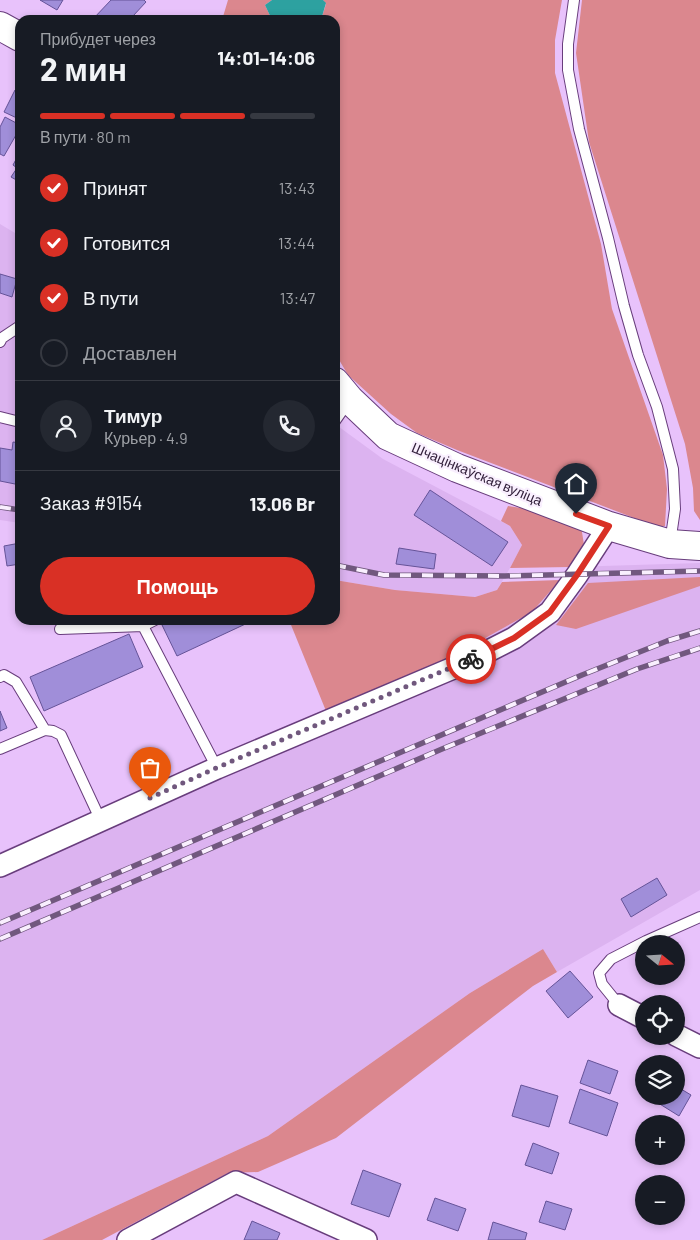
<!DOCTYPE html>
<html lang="ru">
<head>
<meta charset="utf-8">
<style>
  body { margin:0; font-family:Barlow,sans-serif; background:#242831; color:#f1f3f6; height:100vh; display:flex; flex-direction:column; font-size:19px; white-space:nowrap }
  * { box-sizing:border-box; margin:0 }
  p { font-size:16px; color:#9ea1a6 }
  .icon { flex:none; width:28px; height:28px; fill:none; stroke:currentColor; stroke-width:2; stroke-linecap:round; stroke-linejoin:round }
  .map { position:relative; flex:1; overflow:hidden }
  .sheet { position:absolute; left:15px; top:15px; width:325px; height:610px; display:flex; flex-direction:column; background:#171b24; border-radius:15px; box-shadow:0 2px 8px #0003 }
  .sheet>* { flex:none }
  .needle { width:32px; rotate:108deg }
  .fabs { position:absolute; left:635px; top:935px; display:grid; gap:10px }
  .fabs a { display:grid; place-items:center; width:50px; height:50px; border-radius:50%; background:#171b24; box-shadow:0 2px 8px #0003; font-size:25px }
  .pin { position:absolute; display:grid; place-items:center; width:42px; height:42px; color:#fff; margin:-51px -21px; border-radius:50% 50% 50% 0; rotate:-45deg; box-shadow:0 0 5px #0007 }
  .pin .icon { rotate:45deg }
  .courier { position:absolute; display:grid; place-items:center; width:50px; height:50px; margin:-25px; border:4px solid #d93025; border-radius:50%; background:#fff; color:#222; box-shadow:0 1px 6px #0007 }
  .head em { font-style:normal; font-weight:700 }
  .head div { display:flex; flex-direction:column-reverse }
  .head { display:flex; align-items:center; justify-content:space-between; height:85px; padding:0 25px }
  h1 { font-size:32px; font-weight:700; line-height:38px }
  .bar { display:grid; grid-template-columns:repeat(4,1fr); gap:8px 5px; align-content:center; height:60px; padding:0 25px }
  .bar i { height:6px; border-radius:4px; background:#363941 }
  .bar .active { background:#d93025 }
  .bar p { grid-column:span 4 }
  .line { display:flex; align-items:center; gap:12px; padding:0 25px; border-top:1px solid #363941 }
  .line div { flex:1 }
  .round { display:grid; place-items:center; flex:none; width:52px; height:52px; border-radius:26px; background:#242831 }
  ol { padding:0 25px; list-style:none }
  li { display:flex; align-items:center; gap:15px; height:55px }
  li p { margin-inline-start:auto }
  li .icon { padding:5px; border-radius:50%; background:#d93025; color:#fff; stroke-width:4 }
  li:last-child { color:#9ea1a6 }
  li i { width:28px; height:28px; border:2px solid #363941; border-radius:50% }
  .button { display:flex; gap:10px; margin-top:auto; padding:10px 25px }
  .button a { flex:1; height:58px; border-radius:30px; background:#d93025; color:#fff; font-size:20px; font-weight:700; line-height:58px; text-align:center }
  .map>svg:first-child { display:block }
  .built { fill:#dcb3f0 }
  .green { fill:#db878e }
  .water { fill:#2da1a0 }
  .building { fill:#a08ed9; stroke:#655398 }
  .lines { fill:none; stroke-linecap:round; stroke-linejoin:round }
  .lane-casing { stroke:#683d7c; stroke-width:12 }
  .street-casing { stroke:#683d7c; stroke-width:24 }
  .secondary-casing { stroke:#683d7c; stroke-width:30 }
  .lane { stroke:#fff; stroke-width:10 }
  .street { stroke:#fff; stroke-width:21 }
  .secondary { stroke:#fff; stroke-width:28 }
  .rail-casing { stroke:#71587e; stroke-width:5.5 }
  .rail { stroke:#f9effe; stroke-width:4; stroke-dasharray:11; stroke-linecap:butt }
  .done { stroke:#70577d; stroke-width:5; stroke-dasharray:0 9 }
  .route { stroke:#d93025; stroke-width:6 }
  .labels { text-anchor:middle; stroke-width:4.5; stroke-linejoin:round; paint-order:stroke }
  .street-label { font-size:14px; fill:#301e39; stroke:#f9effe }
</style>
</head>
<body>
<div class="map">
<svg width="700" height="1240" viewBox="0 0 700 1240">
  <rect width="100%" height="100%" fill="#e8c2fb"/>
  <path class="built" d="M0 224 20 236V523L0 520Z
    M335 424 383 459 510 526 522 545 510 568 497 590 475 597 395 590 335 580Z
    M700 563V890L557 972 543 949 470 993 268 1136 42 1240H0V852L326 711 532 612 570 567Z"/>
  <path class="green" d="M228 0H272L265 5 272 20H222Z
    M323 0H562L555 40V73L601 244 612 309 663 455 667 489 665 526H655L457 450 417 433 391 414 348 375 335 353V20H321L326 4Z
    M582 0H700V520L694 511 693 488 685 444 589 142 576 53Z
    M508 506 553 513 581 526 585 551 570 567 510 568 522 545 510 526 501 521Z
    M700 577V586L576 629 556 625 588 583Z
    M335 580 395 590 475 597 497 590 502 582 560 580 532 612 444 661 326 711 289 620H335Z
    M543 949 557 972 533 986 336 1138 258 1172 228 1173 102 1240H42L268 1136 470 993Z"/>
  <path class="water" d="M272 0H323L326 3 321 20H272L265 5Z"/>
  <path class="building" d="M40 0H63L57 10Z
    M111 0H144L146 2 133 16 137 20H94L93 19Z
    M15 90 20 93V117L19 119 4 112Z
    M5 117 20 125V128L4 156 0 154V127Z
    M20 152V182L11 177 17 168 13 165Z
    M0 274 17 279 12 297 0 293Z
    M13 442 20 443V485L0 481V448L12 450Z
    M430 490 508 542 492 566 414 515Z
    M20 543V564L7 566 4 546Z
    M399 548 436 554 434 569 396 564Z
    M173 620H254L177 656 162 625Z
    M129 634 143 667 44 711 30 677Z
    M0 711 7 728 0 731Z
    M657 878 667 895 631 917 621 899Z
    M570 971 593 997 568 1018 546 991Z
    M588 1060 618 1071 610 1094 580 1083Z
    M521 1085 558 1096 549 1127 512 1116Z
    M676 1086 691 1095 679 1116 647 1096H676Z
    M580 1089 618 1103 607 1136 569 1123Z
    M533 1143 559 1153 552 1174 525 1165Z
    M363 1170 401 1184 389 1217 351 1204Z
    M435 1198 466 1209 458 1231 427 1220Z
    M546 1201 572 1209 565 1230 539 1222Z
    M252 1221 280 1233 277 1240H244Z
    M493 1222 527 1233 525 1240H488Z"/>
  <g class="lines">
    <defs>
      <path id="lane" d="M574 0 568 44V70L579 129 608 238 624 306 638 355 657 407 673 469 675 509 670 543
        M0 342 2 338 20 326
        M0 417 20 422
        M335 421 349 401
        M143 626 155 620
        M60 629 143 626 217 768
        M0 677 4 675 16 682 45 730 53 731 61 735 101 821
        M0 749 45 730
        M619 1005 602 984 599 973 611 959 646 941 700 917"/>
      <path id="street" d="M0 866 217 768 465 663 514 638 550 612 577 575 609 526
        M619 1005 644 1018
        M676 1035 700 1047
        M128 1240 236 1182 366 1240"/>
      <path id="secondary" d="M0 26 20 37
        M335 382 350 400 388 436 457 468 609 526 670 544 700 546"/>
    </defs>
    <use href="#lane" class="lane-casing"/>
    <use href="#street" class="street-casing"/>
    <use href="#secondary" class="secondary-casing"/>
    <use href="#lane" class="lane"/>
    <use href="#street" class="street"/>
    <use href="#secondary" class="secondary"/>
    <defs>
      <path id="rail" d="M0 507 20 510
        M335 565 384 575 505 576 700 571
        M0 923 582 675 667 641 700 631
        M0 939 442 749 637 669 700 648"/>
    </defs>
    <use href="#rail" class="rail-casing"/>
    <use href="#rail" class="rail"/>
  </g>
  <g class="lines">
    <path class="done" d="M150 798 216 768 471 659"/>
    <path class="route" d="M471 659 514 638 550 612 577 575 609 526 576 514"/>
  </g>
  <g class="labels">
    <g class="street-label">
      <text transform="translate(477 474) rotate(23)" y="5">Шчацінкаўская вуліца</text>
    </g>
  </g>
</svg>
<div class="fabs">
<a><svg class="needle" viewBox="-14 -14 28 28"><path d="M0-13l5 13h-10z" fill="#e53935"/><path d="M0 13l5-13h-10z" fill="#9ea1a6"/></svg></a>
<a><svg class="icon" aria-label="locate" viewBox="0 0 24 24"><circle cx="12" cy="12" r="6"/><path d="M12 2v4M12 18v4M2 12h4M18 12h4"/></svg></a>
<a><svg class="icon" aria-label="layers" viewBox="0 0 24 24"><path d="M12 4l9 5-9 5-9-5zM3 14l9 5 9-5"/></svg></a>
<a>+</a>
<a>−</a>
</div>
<div class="pin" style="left:150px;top:798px;background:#ea580c"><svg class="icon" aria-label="bag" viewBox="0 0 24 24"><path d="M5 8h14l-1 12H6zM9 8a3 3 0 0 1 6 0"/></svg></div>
<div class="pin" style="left:576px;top:514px;background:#1f2937"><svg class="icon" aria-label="home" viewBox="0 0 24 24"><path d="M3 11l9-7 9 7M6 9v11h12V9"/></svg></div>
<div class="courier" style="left:471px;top:659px"><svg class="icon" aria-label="bike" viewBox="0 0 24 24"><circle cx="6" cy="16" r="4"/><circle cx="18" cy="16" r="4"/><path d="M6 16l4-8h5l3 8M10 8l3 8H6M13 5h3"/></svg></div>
<section class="sheet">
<div class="head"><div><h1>2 мин</h1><p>Прибудет через</p></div><em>14:01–14:06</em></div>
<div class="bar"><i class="active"></i><i class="active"></i><i class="active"></i><i></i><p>В пути · 80 m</p></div>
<ol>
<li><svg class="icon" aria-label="check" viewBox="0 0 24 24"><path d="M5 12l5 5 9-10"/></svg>Принят<p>13:43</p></li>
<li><svg class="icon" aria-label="check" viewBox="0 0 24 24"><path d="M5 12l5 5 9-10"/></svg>Готовится<p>13:44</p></li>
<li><svg class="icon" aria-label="check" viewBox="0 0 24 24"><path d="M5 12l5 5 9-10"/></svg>В пути<p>13:47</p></li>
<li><i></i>Доставлен</li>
</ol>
<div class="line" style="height:90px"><a class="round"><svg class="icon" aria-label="person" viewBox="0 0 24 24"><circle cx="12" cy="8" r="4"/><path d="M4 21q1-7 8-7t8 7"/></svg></a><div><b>Тимур</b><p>Курьер · 4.9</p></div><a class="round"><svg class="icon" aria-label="phone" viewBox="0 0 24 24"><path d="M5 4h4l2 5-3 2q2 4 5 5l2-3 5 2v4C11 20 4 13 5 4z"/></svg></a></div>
<div class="line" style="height:65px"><div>Заказ #9154</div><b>13.06 Br</b></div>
<div class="button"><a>Помощь</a></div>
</section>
</div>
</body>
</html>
